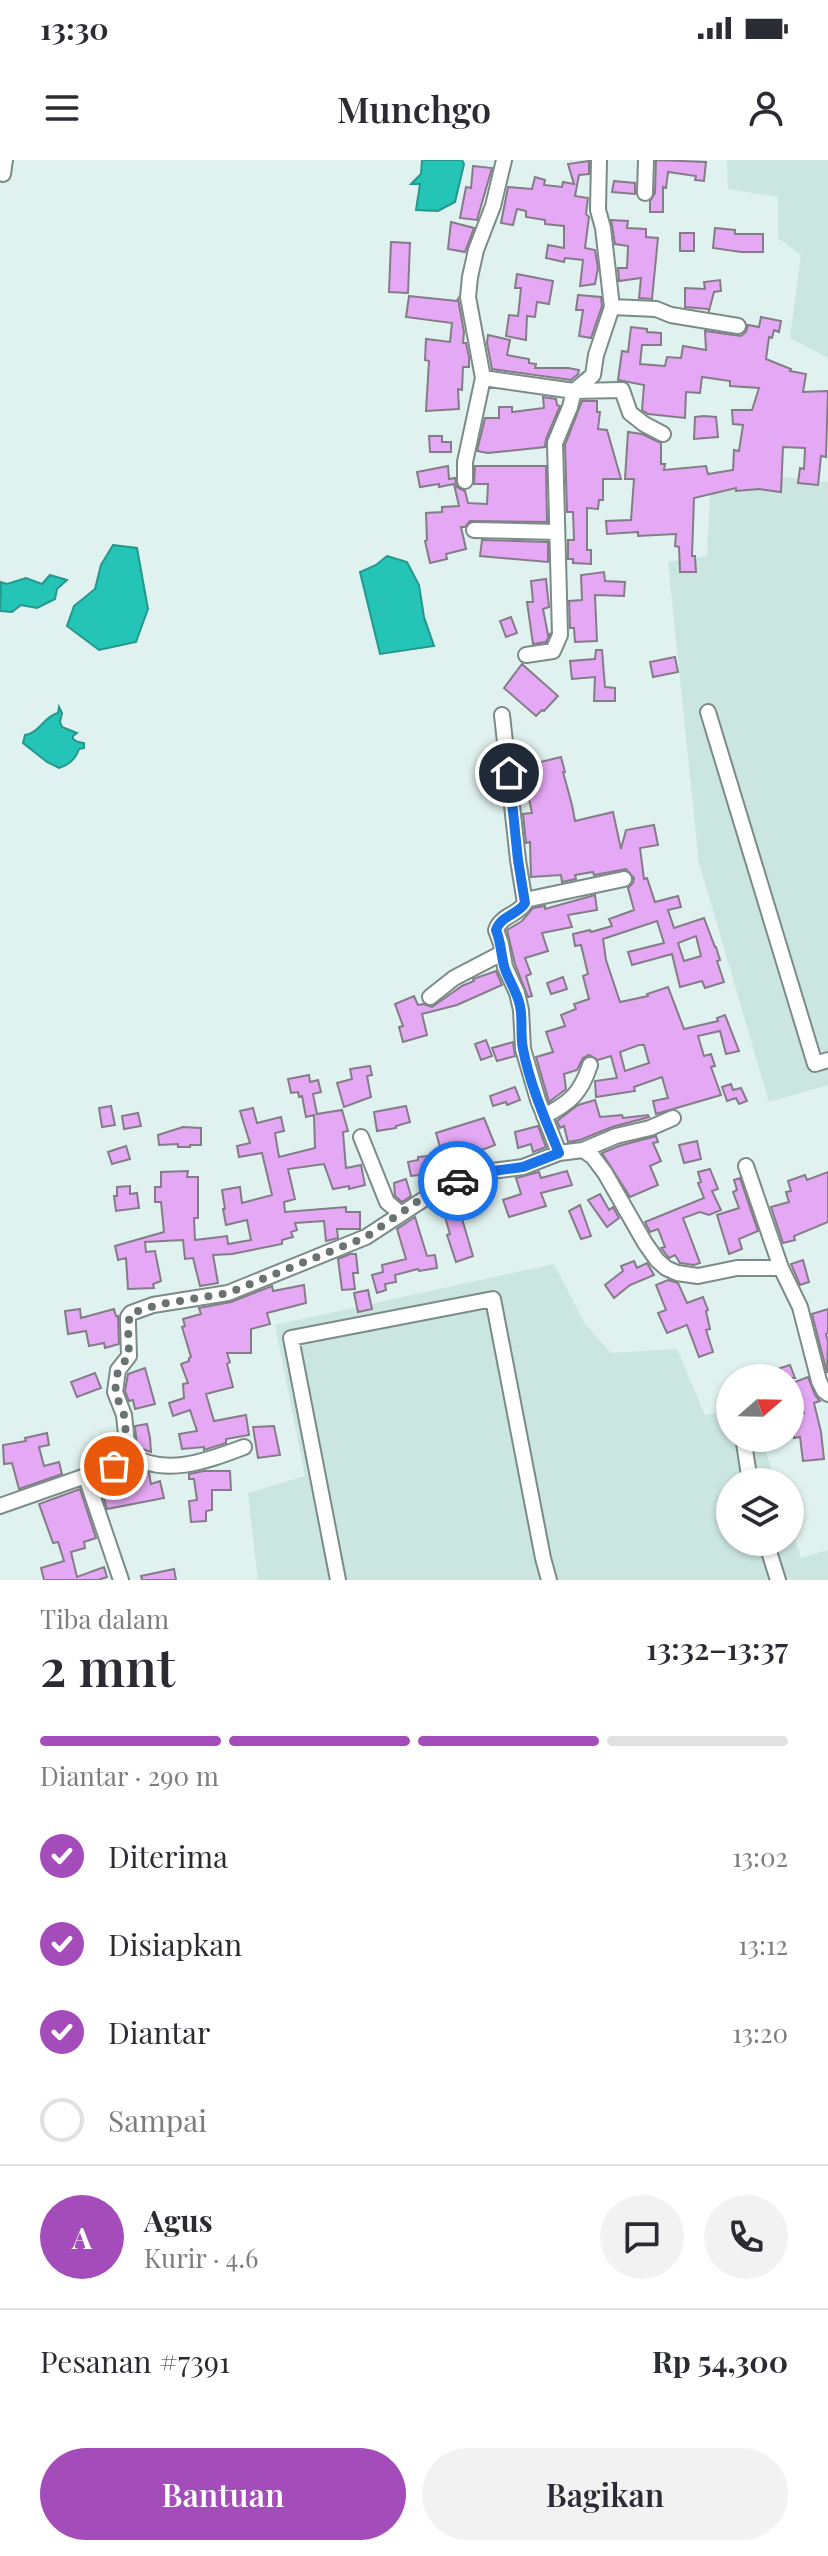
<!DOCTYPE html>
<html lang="id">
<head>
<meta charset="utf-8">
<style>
  body { margin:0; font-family:"Playfair Display",serif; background:#f2f2f3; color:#2b2b33; height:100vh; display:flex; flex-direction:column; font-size:30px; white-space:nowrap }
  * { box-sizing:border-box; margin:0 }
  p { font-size:26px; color:#7c7c81 }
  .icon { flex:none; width:44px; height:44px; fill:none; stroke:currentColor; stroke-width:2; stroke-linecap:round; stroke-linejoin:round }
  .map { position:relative; height:1420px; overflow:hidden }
  .panel { display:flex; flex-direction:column; background:#fff; flex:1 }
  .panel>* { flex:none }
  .needle { width:52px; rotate:70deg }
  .tools { position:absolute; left:716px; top:1204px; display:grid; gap:16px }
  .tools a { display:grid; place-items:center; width:88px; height:88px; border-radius:50%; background:#fff; box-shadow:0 2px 6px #0004; font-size:40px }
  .pin { position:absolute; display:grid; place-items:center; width:68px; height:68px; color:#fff; margin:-34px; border:4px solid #fff; border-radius:50%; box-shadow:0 2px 8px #0007 }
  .courier { position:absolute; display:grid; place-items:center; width:80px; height:80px; margin:-40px; border:6px solid #1a73e8; border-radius:50%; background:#fff; color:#222; box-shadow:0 2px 10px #0007 }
  .summary em { font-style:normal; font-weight:600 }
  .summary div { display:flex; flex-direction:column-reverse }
  .summary { display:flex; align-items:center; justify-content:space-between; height:136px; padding:0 40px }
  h1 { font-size:52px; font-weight:600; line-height:60px }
  .bar { display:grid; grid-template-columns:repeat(4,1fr); gap:12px 8px; align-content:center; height:96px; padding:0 40px }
  .bar i { height:10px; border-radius:6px; background:#e1e1e2 }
  .bar .active { background:#a44cb9 }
  .bar p { grid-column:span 4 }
  .line { display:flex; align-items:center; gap:20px; padding:0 40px; border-top:2px solid #e1e1e2 }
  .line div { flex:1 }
  .round { display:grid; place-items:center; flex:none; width:84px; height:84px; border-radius:42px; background:#f2f2f3 }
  ol { padding:0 40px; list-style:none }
  li { display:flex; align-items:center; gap:24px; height:88px }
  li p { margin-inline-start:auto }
  li .icon { padding:8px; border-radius:50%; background:#a44cb9; color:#fff; stroke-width:4 }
  li:last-child { color:#7c7c81 }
  li i { width:44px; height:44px; border:4px solid #e1e1e2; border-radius:50% }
  .primary-button { display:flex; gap:16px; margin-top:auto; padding:16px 40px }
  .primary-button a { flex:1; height:92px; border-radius:48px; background:#a44cb9; color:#fff; font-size:32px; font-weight:600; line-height:92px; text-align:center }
  .primary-button a+a { background:#f2f2f3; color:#2b2b33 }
  .status { display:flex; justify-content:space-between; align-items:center; height:56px; padding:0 40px; background:#fff; direction:ltr }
  .status svg { height:22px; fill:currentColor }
  header { display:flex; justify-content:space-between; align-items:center; height:104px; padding:0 40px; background:#fff; font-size:36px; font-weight:600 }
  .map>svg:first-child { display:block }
  .built { fill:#cbe5e1 }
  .water { fill:#24c4b6; stroke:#25978d; stroke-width:2 }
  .building { fill:#e5a8f4; stroke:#847c86; stroke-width:2; fill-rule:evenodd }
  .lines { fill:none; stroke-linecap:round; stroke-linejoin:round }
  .minor-casing { stroke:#7b8b88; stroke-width:18 }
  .minor { stroke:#fff; stroke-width:14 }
  .done { stroke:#687372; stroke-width:8; stroke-dasharray:0 14.4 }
  .route { stroke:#1a73e8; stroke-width:10 }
</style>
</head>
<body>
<div class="status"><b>13:30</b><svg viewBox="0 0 49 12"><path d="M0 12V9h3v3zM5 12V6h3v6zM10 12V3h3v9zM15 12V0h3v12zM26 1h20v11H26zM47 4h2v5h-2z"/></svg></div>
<header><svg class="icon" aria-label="menu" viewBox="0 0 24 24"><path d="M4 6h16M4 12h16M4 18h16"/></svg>Munchgo<svg class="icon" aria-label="person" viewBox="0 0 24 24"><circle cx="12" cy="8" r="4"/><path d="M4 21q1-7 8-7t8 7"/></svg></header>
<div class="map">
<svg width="828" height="1420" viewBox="0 0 828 1420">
  <rect width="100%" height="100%" fill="#e0f2ef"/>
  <path class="built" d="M727 0H828V198L790 178 801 95 778 78V37L728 29Z
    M754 314 828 322V925L769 942 699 703 668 402 707 396 711 319Z
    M554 1104 585 1164 611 1193 677 1189 705 1255 730 1250V1278H761L776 1322H730V1382H790V1365L801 1398 828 1390V1420H258L248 1333 305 1316 275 1165Z"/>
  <path class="water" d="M422 0H462L464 4 455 42 438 51 416 50 420 24H411L421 14Z
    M113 385 137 388 148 449 136 482 99 490 67 466 74 446 95 429 101 405Z
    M387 396 407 402 419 425 424 457 434 486 380 494 360 412 376 405Z
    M50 415 67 420 57 429 55 439 37 448 21 445 12 452 0 451 1 422 7 424 26 418 42 424Z
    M59 547 62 553 60 562 62 567 77 573 73 576V579L78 582 84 583V588L79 589C76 598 69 605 59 608L47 602 23 583 25 575C40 573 44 556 58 553Z"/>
  <path class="building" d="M656 0 706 2 704 21 695 20 696 16 668 12 666 28 663 27V52H650V41L655 33Z
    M589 1V14L579 15 575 36 588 38 586 54 589 57 585 88 595 90 598 108 595 124 580 126 583 100 565 98 564 102 546 98 548 85 564 88V66L545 64V60L526 57V51L517 49 513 65 501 63 508 27 532 29 535 17 545 20 544 25 562 27 563 22 574 24 568 4Z
    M473 6 492 8 477 60 460 58 466 27 471 28Z
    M614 21 635 23V34L612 32Z
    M611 60 628 61 627 68 646 69V77L658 78 652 139 639 138 641 118 619 121 618 108H627L628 86 615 84Z
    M451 62 474 68 465 92 448 89Z
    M715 68 735 70V74H763V92H741L713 88Z
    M680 73H694V91H680Z
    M391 82 410 83 408 133 389 132Z
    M517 114 553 121 549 144 537 142 535 157 527 156 526 180 506 176 509 155 518 156 521 128H515Z
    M720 120 721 131 714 132 709 151 708 149 685 147V128L705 129 704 122Z
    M578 135 601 137 602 146 591 178 579 176 583 150H576Z
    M409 136 457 141 458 139 464 172 463 183H466L469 197V207H463L462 230 458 229 459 249 426 251 429 201 425 200 426 179 450 182 452 163 406 157Z
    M761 157 781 161 779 172 774 170 772 178 769 177 766 199 791 209 790 211 806 214 803 232 828 231 826 297 821 296 818 325 798 323 800 308 804 309 805 288 783 287 781 332 759 329 736 331V328L694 338 692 396H695L696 412H680L679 387 675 386 676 374 638 376V372L607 374 606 361 631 360 634 319H625L628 272 642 274 661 283V304H665L664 310 706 306 708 314 733 310 734 290 739 291 743 265 733 264 732 250H752L759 228 730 226V221L702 217 700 233 686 232 685 258 648 254 642 250 644 225 618 220 622 191 628 192 631 167 647 169V172L661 173V185H642L640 204 665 206 667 197 681 198 683 186 706 190 705 171 741 176 746 172 748 165 759 167Z
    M488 175 510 180 507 195 529 199V203L536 204 535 208H568L579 210 578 214 571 220 492 209 487 183Z
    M543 237 556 239 557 245 560 246 546 279 545 287 488 293 477 291 485 258H499V247H512V252L544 248Z
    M582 241H597V252H600L598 269 607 270 621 319H603V340H599L598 349 587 348V390H591V404L573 403V399H568V380H574L573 352H567L565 285Z
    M704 256 716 257 718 277 694 279 695 257Z
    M429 276H442V282H451V292H430Z
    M448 306 449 319 455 318 457 327 465 331 468 343 487 344 488 324H474L475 306H546L547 362 470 361 465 367H461L466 389 446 394 447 399 430 403 425 381 427 380 426 353 442 352V347L459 346 454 324 439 327V324L420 327 417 312Z
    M482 380 548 382V402L480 396Z
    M604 412 605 421 625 422 624 436 595 435 597 481 575 482 574 468H570L569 441 582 440 581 415Z
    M546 419 549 447 543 449 548 475 550 474 546 482 533 484 527 442H533L531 421Z
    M511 457 517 473 506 477 500 461Z
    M596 490H602L605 527 615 528V541H594L595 517 572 519 570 501 595 499Z
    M675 497 678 512 653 517 650 502Z
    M522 504 558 536 544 551 542 550 536 556 504 528Z
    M561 597 565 612H563L572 645 575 661 613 652 621 689 626 670 654 665 658 685 640 688 644 719 647 718 655 742 678 736 681 747 668 750 674 768 704 758 715 787H716L720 800 717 801 724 822 705 828 702 821 680 827 672 794 632 805 628 792 664 783 657 761 603 779 606 800 620 842 648 836 647 834 668 827 684 869 718 861 717 858 725 855 739 891 726 894 720 871 698 876 704 896 711 894 715 906 711 907 721 935 656 954 653 941 668 938 662 917 634 927 635 931 596 937 595 921 617 918 611 896 598 900 589 895 583 898 577 910 564 914 566 929 549 942 536 897 553 892 546 872 565 866 561 855 576 849 574 844 589 839 583 816 588 814 581 785 575 786 573 774 590 770 591 772 612 766 609 759 634 750 628 728 633 723 634 718 626 709 594 715 593 712 575 715 576 719 562 722 561 715 531 717 530 682 526 683 523 654 532 653 525 621 523 622 520 607ZM696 776 701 796 684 801 678 783ZM639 885H644L649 903 625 911 620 892Z
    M595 735 597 750 568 755 572 767 542 773 548 791 525 798 531 814 526 816 532 836 528 837 515 804 507 770 522 761 533 748 545 746V749Z
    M496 811 502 825 457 845 422 854 427 875 403 882 399 867 403 866 395 844 414 836 418 845 423 844 432 847 462 826 474 821 473 819Z
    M563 817 567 829 551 834 547 823Z
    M486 880 492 896 481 900 475 884Z
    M513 882 515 896 497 901 492 888Z
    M370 906 372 915 367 916 371 937 344 947 337 923 352 919 350 909Z
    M309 915 310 922 318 920 321 932 313 934 317 954 342 950 348 971 343 972 346 1008 361 1005 365 1025 349 1029V1026L333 1029 324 1004 288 1009 295 1039 284 1042 285 1052 346 1047V1052H360V1069H337L338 1078 326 1081 324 1061 295 1063 297 1070 291 1072 293 1077 282 1080V1084L232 1094 213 1095 218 1123 200 1126 193 1098 185 1099 183 1080 145 1082 146 1092 155 1091 161 1121 153 1124 154 1128 128 1129 126 1098 118 1100 115 1086 164 1072 161 1042H155V1027H161V1012L188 1011 187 1017H198V1058H194L195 1080 227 1076 228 1084 251 1080 247 1060 226 1065 223 1049H225L222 1030 240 1027 242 1043 272 1035 262 993 239 997 237 986 250 983 240 951 253 948 257 963 281 957 284 971 275 973 279 997 315 988 314 955 306 957 302 936 299 937 298 932 291 933 288 919Z
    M731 924 733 930 741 928 747 941 739 944 736 938 727 941 722 927Z
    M515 927 520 940 507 945 506 942 493 946 490 936Z
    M595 940 600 957 622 955 623 958 648 955 649 957 612 967 580 980 568 982 564 966 560 968 557 961 578 945Z
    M111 946 115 965 102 967 99 948Z
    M406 946 410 962 396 966V968L377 971 374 952Z
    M138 953 141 966 124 969 122 956Z
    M484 958 495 985 474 993 476 997 446 1008 436 973Z
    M538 966 546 987 533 992 531 984 518 988 515 972Z
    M183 967 201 968V985H190V987H178V984L159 985 158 975Z
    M656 976 658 982 653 983 661 1001 650 1006 658 1025 630 1037 602 993 619 986Z
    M697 981 701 999 684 1003 679 985Z
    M126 986 130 999 112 1004 108 992Z
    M428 996 430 1014 411 1016 408 1002 418 1000V997Z
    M710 1009 718 1029 712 1031 721 1050 709 1055 700 1052 683 1058 700 1103 694 1105 680 1103 675 1095 669 1098 661 1088 665 1087 658 1069 650 1072 645 1062 704 1038 698 1023 701 1022 698 1012Z
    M567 1011 572 1025 541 1033 546 1046 509 1057 503 1040 521 1034 516 1018 539 1012 541 1018Z
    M828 1012V1062L794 1076 795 1080 783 1083 771 1047 789 1042 786 1032 791 1031 788 1021 805 1015 807 1020Z
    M740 1018 758 1071 739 1079 742 1089 729 1094 717 1055 739 1048 733 1032 737 1030 734 1020Z
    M406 1019 411 1036 402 1042 395 1036 394 1023Z
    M130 1026V1034L137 1033 139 1048 116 1051 114 1036H117V1027Z
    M484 1031 488 1043 460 1052 473 1096 456 1102 447 1075 450 1074 440 1040 455 1034 457 1040Z
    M600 1034 609 1050 613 1047 619 1058 607 1067 588 1040Z
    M580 1045 591 1076 581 1079 569 1051Z
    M415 1057 427 1096 435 1095 437 1108 419 1111 418 1109 395 1115 396 1122 385 1124 386 1130 377 1133 372 1115 383 1112 382 1105 406 1099 397 1069Z
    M350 1094H356L358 1113H353L355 1129 342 1130 338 1099Z
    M803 1100 809 1122 800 1125 791 1104Z
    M634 1101 637 1108 647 1103 654 1115 630 1125 614 1138 605 1125 623 1111 621 1106Z
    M668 1120 678 1123 687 1143 703 1137 708 1150 706 1151 710 1169 706 1170 713 1192 699 1197 687 1165 667 1173 658 1153 666 1150 656 1125Z
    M304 1125 306 1143 267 1153 270 1164 251 1169V1193H227L230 1202 227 1204 233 1227 206 1234 214 1261 246 1255 249 1275 226 1279V1283L204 1290V1287L182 1289 179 1274 197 1271 190 1250 173 1256 169 1243 184 1238 183 1224 188 1223 181 1204 189 1201V1198L191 1197 182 1167 185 1166 183 1159 201 1154 199 1148 231 1142 272 1126 273 1131Z
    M368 1130 372 1149 358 1152 354 1133Z
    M80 1149 81 1158 114 1149 116 1156H118L119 1184 105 1188 104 1183 89 1186 86 1171 68 1174 65 1151Z
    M828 1149V1173L826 1174 828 1182 827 1213 812 1154Z
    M790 1205 795 1218H756L755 1216Z
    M145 1208 155 1244 135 1249 133 1240 129 1241 125 1231 128 1214Z
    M95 1213 101 1228 77 1237 71 1222Z
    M808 1217 815 1235 820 1241 814 1243 821 1272 824 1299 803 1301 800 1277 794 1278 790 1256 804 1253 792 1223Z
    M147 1264 150 1278 151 1292 137 1287 135 1266Z
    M274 1266 280 1295 258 1298 253 1267Z
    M47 1273 49 1285 39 1287 44 1306 59 1302 62 1314 19 1329 12 1303 4 1304 3 1285 26 1281 25 1278Z
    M139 1311 149 1313 151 1324 160 1321 164 1338 107 1349 102 1332 109 1329 107 1323 125 1319 124 1314Z
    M204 1311H230L231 1330H212V1350L206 1351V1361L191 1362 189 1341 197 1340 194 1319H189V1314Z
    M80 1329 96 1378 84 1382 85 1388 71 1392 77 1417 104 1407 107 1417 98 1420H44L41 1408 64 1401 58 1382 53 1383 39 1344Z
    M174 1409 176 1420H142L141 1416Z"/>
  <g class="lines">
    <defs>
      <path id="minor" d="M599 0 598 50 603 68 612 147
        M3 14 5 0
        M645 33 646 0
        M483 218 574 231 570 247 555 283 560 475 553 491 526 495
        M574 231 593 215 596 195 612 147 656 149 671 155 738 166
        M574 231 622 230 630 253 644 264 663 274
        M465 321V302L483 218 468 137 470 117 476 90 493 46 504 0
        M474 370 557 372
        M708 552 815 904 828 900
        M502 555 518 700 525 743C518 755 501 755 496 770L501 784 505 807 517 833 521 850 523 889 538 940 559 993
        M525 740 624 719
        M430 837 454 818 502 793
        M544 956C570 943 581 933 590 905
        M361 977 387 1042 401 1054
        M583 990 616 976 650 968 673 958
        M746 1006 781 1108
        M744 1283 750 1322
        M128 1293C163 1318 207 1301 244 1287
        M86 1317 121 1420
        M0 1346 114 1306 128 1293 124 1255 115 1232 118 1210 129 1196 128 1164V1157L131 1153 153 1145 228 1133 366 1077 441 1028 477 1013 523 1007 559 993 583 990 593 997 605 1013 645 1083 657 1100 666 1108 677 1113 698 1116 737 1108H781L800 1147 819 1221 824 1231 828 1234
        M766 1382 778 1420
        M338 1420 291 1178 493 1139 543 1398 549 1420"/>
    </defs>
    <use href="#minor" class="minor-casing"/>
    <use href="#minor" class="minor"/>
  </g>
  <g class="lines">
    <path class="done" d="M114 1306 128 1293 124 1255 115 1232 118 1210 129 1196 128 1164 131 1153 161 1144 228 1133 366 1077 421 1039 458 1021"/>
    <path class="route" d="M458 1021 477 1013 523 1007 559 993C545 959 530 925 523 889 520 874 523 860 520 846 517 831 508 820 504 806 501 794 501 782 496 770 501 755 518 755 525 743L518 700 509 613"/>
  </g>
</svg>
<div class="tools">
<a><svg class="needle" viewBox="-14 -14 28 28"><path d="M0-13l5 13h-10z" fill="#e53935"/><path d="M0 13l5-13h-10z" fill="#7c7c81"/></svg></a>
<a><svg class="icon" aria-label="layers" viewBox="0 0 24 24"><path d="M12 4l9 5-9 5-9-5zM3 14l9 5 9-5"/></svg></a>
</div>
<div class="pin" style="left:114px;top:1306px;background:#ea580c"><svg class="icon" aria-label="bag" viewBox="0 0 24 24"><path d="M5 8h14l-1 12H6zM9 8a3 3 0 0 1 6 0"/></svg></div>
<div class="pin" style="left:509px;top:613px;background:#1f2937"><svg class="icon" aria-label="home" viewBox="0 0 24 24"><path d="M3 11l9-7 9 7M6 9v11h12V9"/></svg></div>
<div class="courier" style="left:458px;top:1021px"><svg class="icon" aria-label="car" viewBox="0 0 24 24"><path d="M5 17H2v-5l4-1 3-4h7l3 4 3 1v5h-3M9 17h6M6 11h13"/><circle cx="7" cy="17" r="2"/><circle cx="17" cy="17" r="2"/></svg></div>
</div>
<section class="panel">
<div class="summary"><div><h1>2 mnt</h1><p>Tiba dalam</p></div><em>13:32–13:37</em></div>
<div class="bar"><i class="active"></i><i class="active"></i><i class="active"></i><i></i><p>Diantar · 290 m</p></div>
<ol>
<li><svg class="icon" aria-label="check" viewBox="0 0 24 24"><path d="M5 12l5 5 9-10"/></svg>Diterima<p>13:02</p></li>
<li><svg class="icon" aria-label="check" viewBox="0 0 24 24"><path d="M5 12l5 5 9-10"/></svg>Disiapkan<p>13:12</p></li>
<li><svg class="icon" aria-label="check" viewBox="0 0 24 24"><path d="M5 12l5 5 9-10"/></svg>Diantar<p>13:20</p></li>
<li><i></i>Sampai</li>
</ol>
<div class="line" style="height:144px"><b class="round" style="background:#a44cb9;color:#fff">A</b><div><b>Agus</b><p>Kurir · 4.6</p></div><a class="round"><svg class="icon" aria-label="chat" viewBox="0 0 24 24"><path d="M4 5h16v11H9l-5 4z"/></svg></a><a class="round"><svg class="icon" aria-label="phone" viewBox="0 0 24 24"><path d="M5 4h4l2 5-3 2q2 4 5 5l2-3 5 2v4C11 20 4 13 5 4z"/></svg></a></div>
<div class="line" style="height:104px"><div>Pesanan #7391</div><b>Rp 54,300</b></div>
<div class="primary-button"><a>Bantuan</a><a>Bagikan</a></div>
</section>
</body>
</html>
